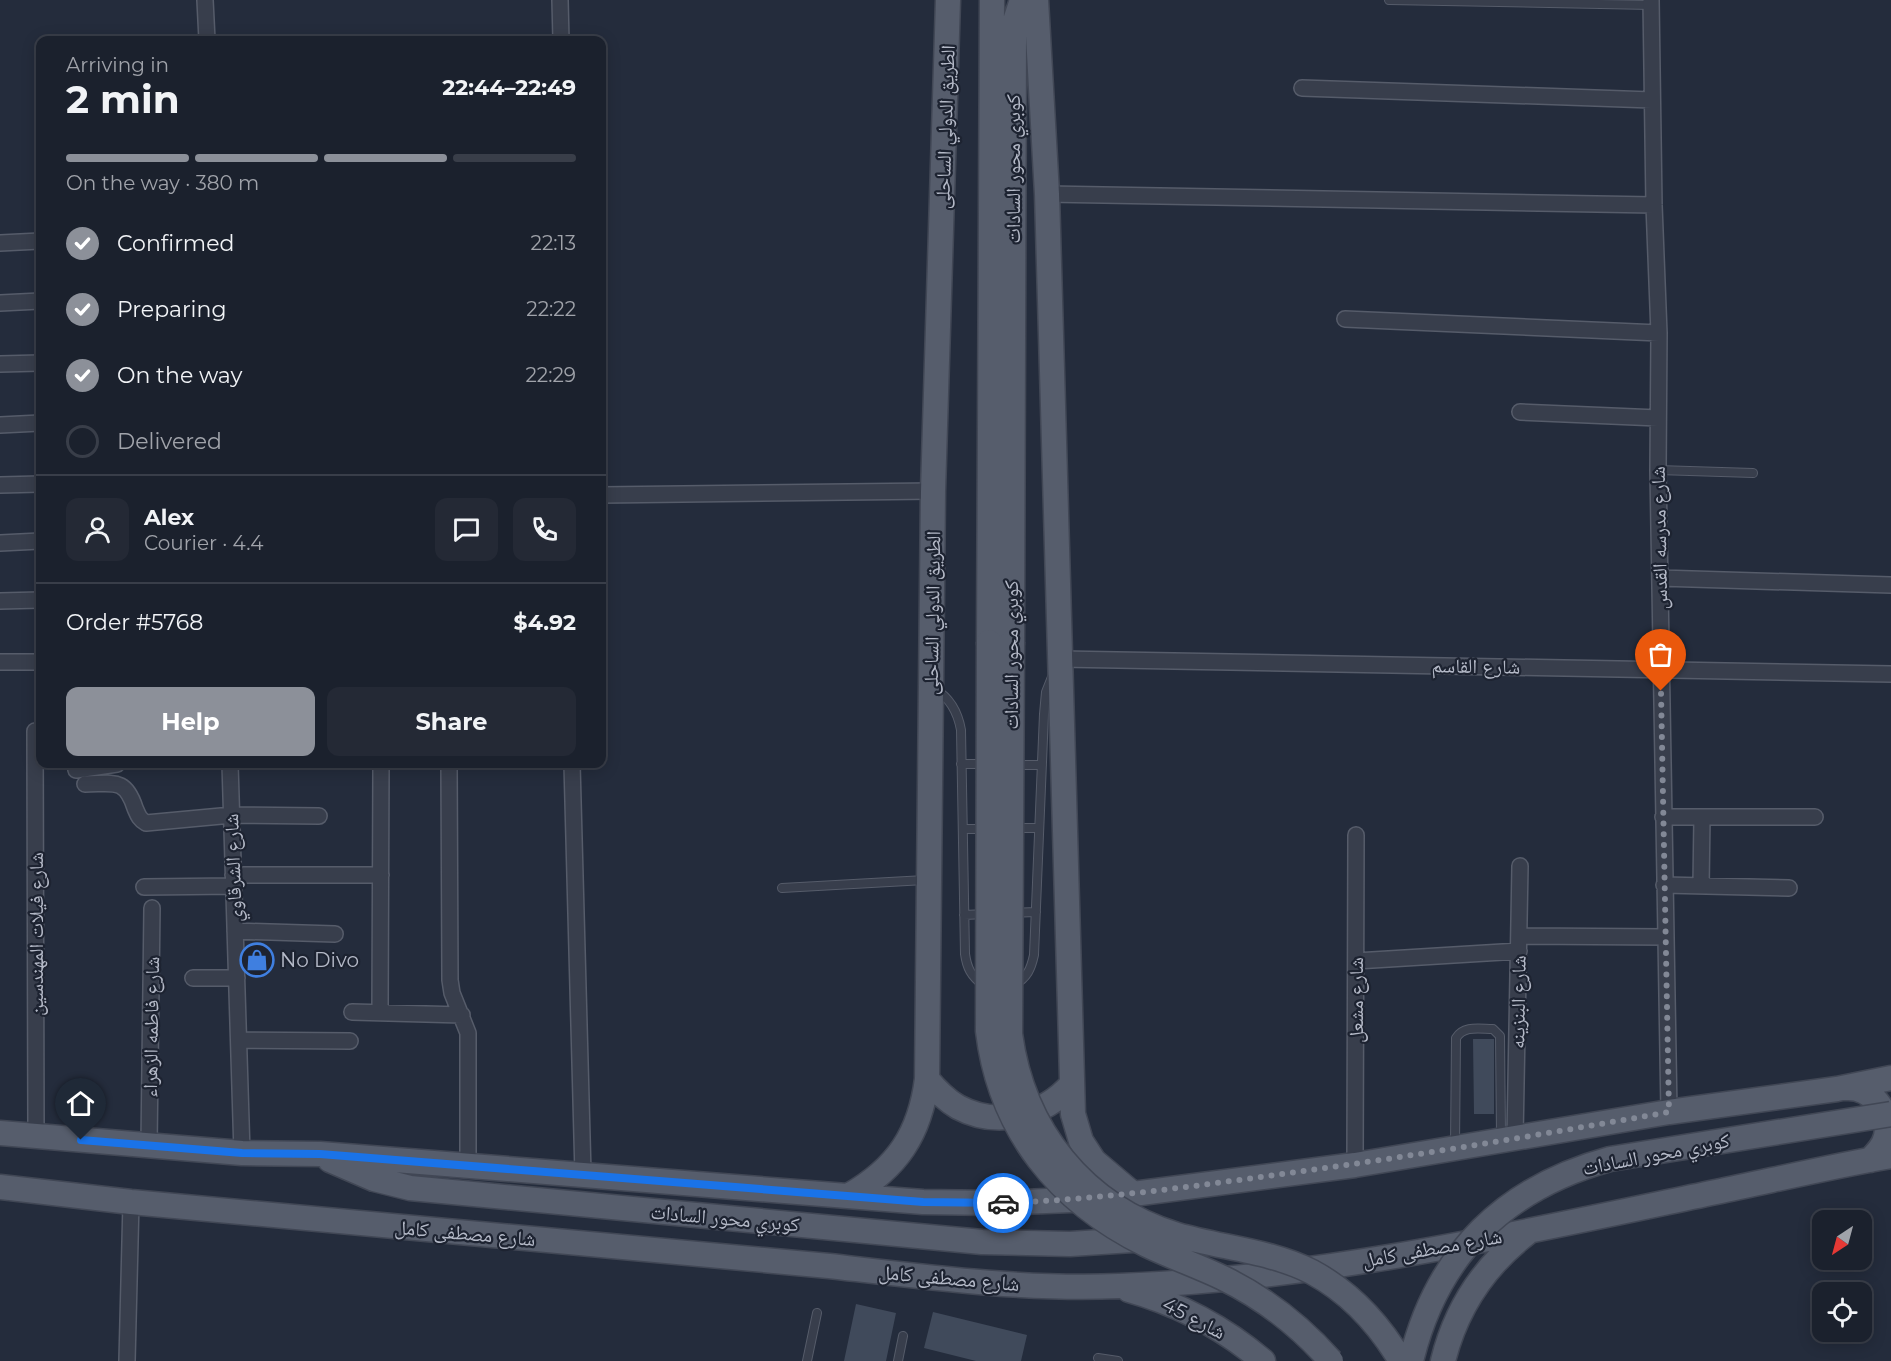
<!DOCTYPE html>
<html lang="en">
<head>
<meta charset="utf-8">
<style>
  body { margin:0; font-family:Montserrat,"Noto Naskh Arabic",sans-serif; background:#242935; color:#f1f3f6; height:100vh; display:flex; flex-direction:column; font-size:22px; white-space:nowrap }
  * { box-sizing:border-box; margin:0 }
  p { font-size:20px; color:#a0a3aa }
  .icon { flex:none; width:33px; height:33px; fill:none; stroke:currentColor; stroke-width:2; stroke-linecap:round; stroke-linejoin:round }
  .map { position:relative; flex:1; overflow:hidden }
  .sheet { position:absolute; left:36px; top:36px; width:570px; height:732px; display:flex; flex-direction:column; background:#1b212d; border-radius:12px; box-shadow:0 3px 15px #0003,0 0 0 2px #393e49 }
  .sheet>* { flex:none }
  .needle { width:39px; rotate:216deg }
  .controls { position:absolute; left:1812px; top:1210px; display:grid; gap:12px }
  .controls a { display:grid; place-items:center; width:60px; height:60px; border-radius:12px; background:#1b212d; box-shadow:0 3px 15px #0003,0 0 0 2px #393e49; font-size:30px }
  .pin { position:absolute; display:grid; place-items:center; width:51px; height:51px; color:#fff; margin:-62px -26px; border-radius:50% 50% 50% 0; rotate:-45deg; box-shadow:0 0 6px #0007 }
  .pin .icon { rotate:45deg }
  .courier { position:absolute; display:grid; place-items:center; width:60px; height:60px; margin:-30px; border:4px solid #1a73e8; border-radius:50%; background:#fff; color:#222; box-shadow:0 2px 8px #0007 }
  .overview em { font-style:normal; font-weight:700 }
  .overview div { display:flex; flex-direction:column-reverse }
  .overview { display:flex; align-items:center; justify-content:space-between; height:102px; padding:0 30px }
  h1 { font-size:39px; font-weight:700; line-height:45px }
  .bar { display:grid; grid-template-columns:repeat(4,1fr); gap:9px 6px; align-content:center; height:72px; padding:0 30px }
  .bar i { height:8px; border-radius:4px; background:#393e49 }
  .bar .selected { background:#8c9099 }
  .bar p { grid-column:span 4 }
  .line { display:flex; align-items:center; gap:15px; padding:0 30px; border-top:2px solid #393e49 }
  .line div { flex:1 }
  .round { display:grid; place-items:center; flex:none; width:63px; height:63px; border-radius:12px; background:#242935 }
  ol { padding:0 30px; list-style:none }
  li { display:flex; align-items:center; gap:18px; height:66px }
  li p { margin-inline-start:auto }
  li .icon { padding:6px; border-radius:50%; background:#8c9099; color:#fff; stroke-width:4 }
  li:last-child { color:#a0a3aa }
  li i { width:33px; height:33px; border:3px solid #393e49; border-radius:50% }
  .action { display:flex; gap:12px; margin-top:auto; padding:12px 30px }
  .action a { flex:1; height:69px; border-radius:12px; background:#8c9099; color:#fff; font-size:24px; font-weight:700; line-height:69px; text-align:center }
  .action a+a { background:#242935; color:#f1f3f6 }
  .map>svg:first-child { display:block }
  .building { fill:#404a5b }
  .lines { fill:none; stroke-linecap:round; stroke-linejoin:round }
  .lane-casing { stroke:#565c6a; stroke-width:10 }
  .street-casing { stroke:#565c6a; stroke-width:18 }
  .primary-casing { stroke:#414755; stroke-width:27 }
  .lane { stroke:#383e4c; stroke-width:8 }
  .street { stroke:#383e4c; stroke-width:15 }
  .primary { stroke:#565d6c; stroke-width:24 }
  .primary-bridge-casing { stroke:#414755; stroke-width:27; stroke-linecap:butt }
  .primary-bridge { stroke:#565d6c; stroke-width:24 }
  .done { stroke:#828896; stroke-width:6; stroke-dasharray:0 10.8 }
  .route { stroke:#1a73e8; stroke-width:8 }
  .labels { text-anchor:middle; stroke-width:4.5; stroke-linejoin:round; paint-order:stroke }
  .street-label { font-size:20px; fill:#b4b9c7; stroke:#1d2331 }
  .poi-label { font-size:20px; fill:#b4b9c7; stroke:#1d2331; text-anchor:start }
</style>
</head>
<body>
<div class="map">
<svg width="1891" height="1361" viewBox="0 0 1891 1361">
  <rect width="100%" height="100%" fill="#242c3c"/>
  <path class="building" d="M1473 1039H1494V1114H1474Z
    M856 1304 896 1313 886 1361H844Z
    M933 1312 1027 1335 1021 1361H976L924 1348Z"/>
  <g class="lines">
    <defs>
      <path id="lane" d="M1389 0 1651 5
        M1658 470 1753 473
        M935 689C950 698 958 713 961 730L965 954C967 968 971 976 983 985
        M961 764H986
        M1013 765H1042
        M1014 828H1039
        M963 829H987
        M782 888 925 880
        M1013 913 1036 912
        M964 915 986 914
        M1014 985C1027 978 1031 969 1034 955L1044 714 1046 692 1052 677
        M1455 1145 1456 1038C1464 1025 1480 1029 1493 1029L1500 1036 1501 1136
        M1098 1358 1118 1361
        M807 1361 817 1313
        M898 1361 903 1336"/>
      <path id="street" d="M205 0 207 40
        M560 0 561 40
        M1651 0 1654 205 1659 333 1658 470 1669 1112
        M1302 88 1652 100
        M1047 194 1654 205
        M0 243 40 241
        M0 303 40 301
        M1345 319 1659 333
        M0 364 40 363
        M1520 412 1658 418
        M0 425 40 423
        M0 485 40 484
        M602 495 933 491
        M0 543 40 541
        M1660 578 1891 585
        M0 601 40 600
        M1061 659 1891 674
        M0 662H40
        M35 731 36 1136
        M230 764 242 1153
        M449 764 450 980 452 993 468 1033V1165
        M572 764 583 1174
        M76 770 117 764
        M85 784C113 784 125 777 135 808 138 815 139 819 146 823L232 815 319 816
        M1663 817H1815
        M233 875H381
        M1664 885 1789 888
        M1701 886 1702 817
        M144 887 234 886
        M235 931 335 934
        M1519 936 1665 937
        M1356 961 1519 951
        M193 978H237
        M352 1012 462 1015
        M380 1012 381 764
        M239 1040 350 1041
        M1515 1138 1520 866
        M149 1145 152 908
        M1355 1165 1356 835
        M127 1361 131 1202"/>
      <path id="primary" d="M1036 0 1047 194 1073 1114 1081 1141 1094 1161 1133 1194
        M989 642 992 0
        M1012 642 1014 37 1015 21 1022 0
        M927 1079C936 1090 946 1100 958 1107 997 1128 1044 1116 1072 1084
        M1845 1088C1871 1086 1891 1111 1886 1136 1884 1146 1877 1153 1870 1160
        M0 1133 242 1153 320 1154 923 1202 997 1203 1071 1200 1133 1194 1355 1165 1669 1112 1837 1089 1891 1078
        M330 1160 374 1179 410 1188 982 1242 1070 1244 1148 1239
        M0 1187 131 1202 829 1266C925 1277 1023 1290 1119 1286 1321 1279 1520 1233 1716 1192 1774 1180 1832 1166 1891 1156
        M850 1195C897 1168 920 1134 927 1079L933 491 948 0
        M1129 1290C1179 1304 1224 1328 1263 1361
        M1443 1361C1456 1308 1484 1266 1527 1233"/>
    </defs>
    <use href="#lane" class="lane-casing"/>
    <use href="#street" class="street-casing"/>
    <use href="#primary" class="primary-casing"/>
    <use href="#lane" class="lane"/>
    <use href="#street" class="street"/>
    <use href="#primary" class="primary"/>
    <defs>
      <path id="primary-bridge" d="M989 642 988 1031C1000 1131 1059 1202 1147 1245 1172 1257 1198 1266 1223 1278 1264 1298 1301 1327 1331 1361
        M1012 642 1010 1034C1023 1130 1083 1206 1177 1235 1222 1248 1271 1251 1312 1272 1351 1293 1379 1324 1401 1361
        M1411 1361C1437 1253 1505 1188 1610 1159L1891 1114"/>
    </defs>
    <use href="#primary-bridge" class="primary-bridge-casing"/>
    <use href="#primary-bridge" class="primary-bridge"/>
  </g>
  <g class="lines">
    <path class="done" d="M1003 1203C1089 1200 1175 1189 1260 1177 1397 1159 1533 1136 1669 1112L1661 691"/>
    <path class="route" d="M81 1140 242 1153 320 1154 923 1202 1003 1203"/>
  </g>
  <defs>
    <symbol id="shop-ring" viewBox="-11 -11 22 22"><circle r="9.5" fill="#1d2331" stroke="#3f7fe0" stroke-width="1.5"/><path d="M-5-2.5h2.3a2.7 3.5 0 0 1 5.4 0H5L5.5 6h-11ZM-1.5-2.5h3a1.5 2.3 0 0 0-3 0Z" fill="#3f7fe0"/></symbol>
  </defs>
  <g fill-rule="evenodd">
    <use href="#shop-ring" x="238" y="941" width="38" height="38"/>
  </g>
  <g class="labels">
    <g class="street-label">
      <text transform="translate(945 127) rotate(-88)" y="7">الطريق الدولي الساحلى</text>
      <text transform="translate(1013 169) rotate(-90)" y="7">كوبري محور السادات</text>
      <text transform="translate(1659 538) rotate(-91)" y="7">شارع مدرسه القدس</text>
      <text transform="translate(932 613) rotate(-89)" y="7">الطريق الدولي الساحلى</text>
      <text transform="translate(1011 655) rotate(-90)" y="7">كوبري محور السادات</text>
      <text transform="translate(1476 666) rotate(1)" y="7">شارع القاسم</text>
      <text transform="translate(233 868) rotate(-92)" y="7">شارع الشرقاوي</text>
      <text transform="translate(36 934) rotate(-90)" y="7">شارع فيلات المهندسين</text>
      <text transform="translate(1356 1000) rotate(-90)" y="7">شارع مشعل</text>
      <text transform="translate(1518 1002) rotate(-89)" y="7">شارع البنزينه</text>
      <text transform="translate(151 1027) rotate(-89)" y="7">شارع فاطمه الزهراء</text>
      <text transform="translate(1656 1154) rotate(-11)" y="7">كوبري محور السادات</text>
      <text transform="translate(725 1218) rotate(5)" y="7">كوبري محور السادات</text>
      <text transform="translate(465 1233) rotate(5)" y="7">شارع مصطفى كامل</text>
      <text transform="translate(1432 1248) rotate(-10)" y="7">شارع مصطفى كامل</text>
      <text transform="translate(949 1278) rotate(5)" y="7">شارع مصطفى كامل</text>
      <text transform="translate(1194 1318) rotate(27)" y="7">شارع 45</text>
    </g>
    <g class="poi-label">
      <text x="280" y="967">No Divo</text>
    </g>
  </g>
</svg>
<div class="controls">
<a><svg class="needle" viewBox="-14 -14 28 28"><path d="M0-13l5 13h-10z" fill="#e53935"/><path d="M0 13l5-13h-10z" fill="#a0a3aa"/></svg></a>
<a><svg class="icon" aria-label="locate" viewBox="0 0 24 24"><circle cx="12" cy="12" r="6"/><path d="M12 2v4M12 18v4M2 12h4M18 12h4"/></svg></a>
</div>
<div class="pin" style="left:1661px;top:691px;background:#ea580c"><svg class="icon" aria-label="bag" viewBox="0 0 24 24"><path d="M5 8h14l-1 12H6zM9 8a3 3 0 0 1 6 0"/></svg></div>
<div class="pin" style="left:81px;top:1140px;background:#1f2937"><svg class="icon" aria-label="home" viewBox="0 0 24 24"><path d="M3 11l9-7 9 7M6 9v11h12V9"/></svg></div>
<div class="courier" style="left:1003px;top:1203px"><svg class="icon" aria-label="car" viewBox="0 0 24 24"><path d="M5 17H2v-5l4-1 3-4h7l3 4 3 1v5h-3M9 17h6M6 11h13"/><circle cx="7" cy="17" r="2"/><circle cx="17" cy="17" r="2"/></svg></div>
<section class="sheet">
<div class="overview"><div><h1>2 min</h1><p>Arriving in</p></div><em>22:44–22:49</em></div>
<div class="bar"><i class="selected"></i><i class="selected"></i><i class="selected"></i><i></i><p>On the way · 380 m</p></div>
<ol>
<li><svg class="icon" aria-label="check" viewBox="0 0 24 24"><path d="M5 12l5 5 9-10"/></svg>Confirmed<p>22:13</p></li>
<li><svg class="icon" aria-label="check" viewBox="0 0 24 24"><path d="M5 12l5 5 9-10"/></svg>Preparing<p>22:22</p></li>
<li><svg class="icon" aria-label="check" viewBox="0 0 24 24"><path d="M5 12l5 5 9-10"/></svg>On the way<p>22:29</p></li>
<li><i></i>Delivered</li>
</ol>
<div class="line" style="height:108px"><a class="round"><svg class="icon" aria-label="person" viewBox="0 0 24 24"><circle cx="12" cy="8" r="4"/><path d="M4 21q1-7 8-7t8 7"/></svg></a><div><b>Alex</b><p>Courier · 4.4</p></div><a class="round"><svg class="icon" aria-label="chat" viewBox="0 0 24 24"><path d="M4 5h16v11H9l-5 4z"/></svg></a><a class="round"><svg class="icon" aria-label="phone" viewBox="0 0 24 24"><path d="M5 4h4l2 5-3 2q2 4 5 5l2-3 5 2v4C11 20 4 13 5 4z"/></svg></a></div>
<div class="line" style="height:78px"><div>Order #5768</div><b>$4.92</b></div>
<div class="action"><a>Help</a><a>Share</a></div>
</section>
</div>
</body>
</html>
